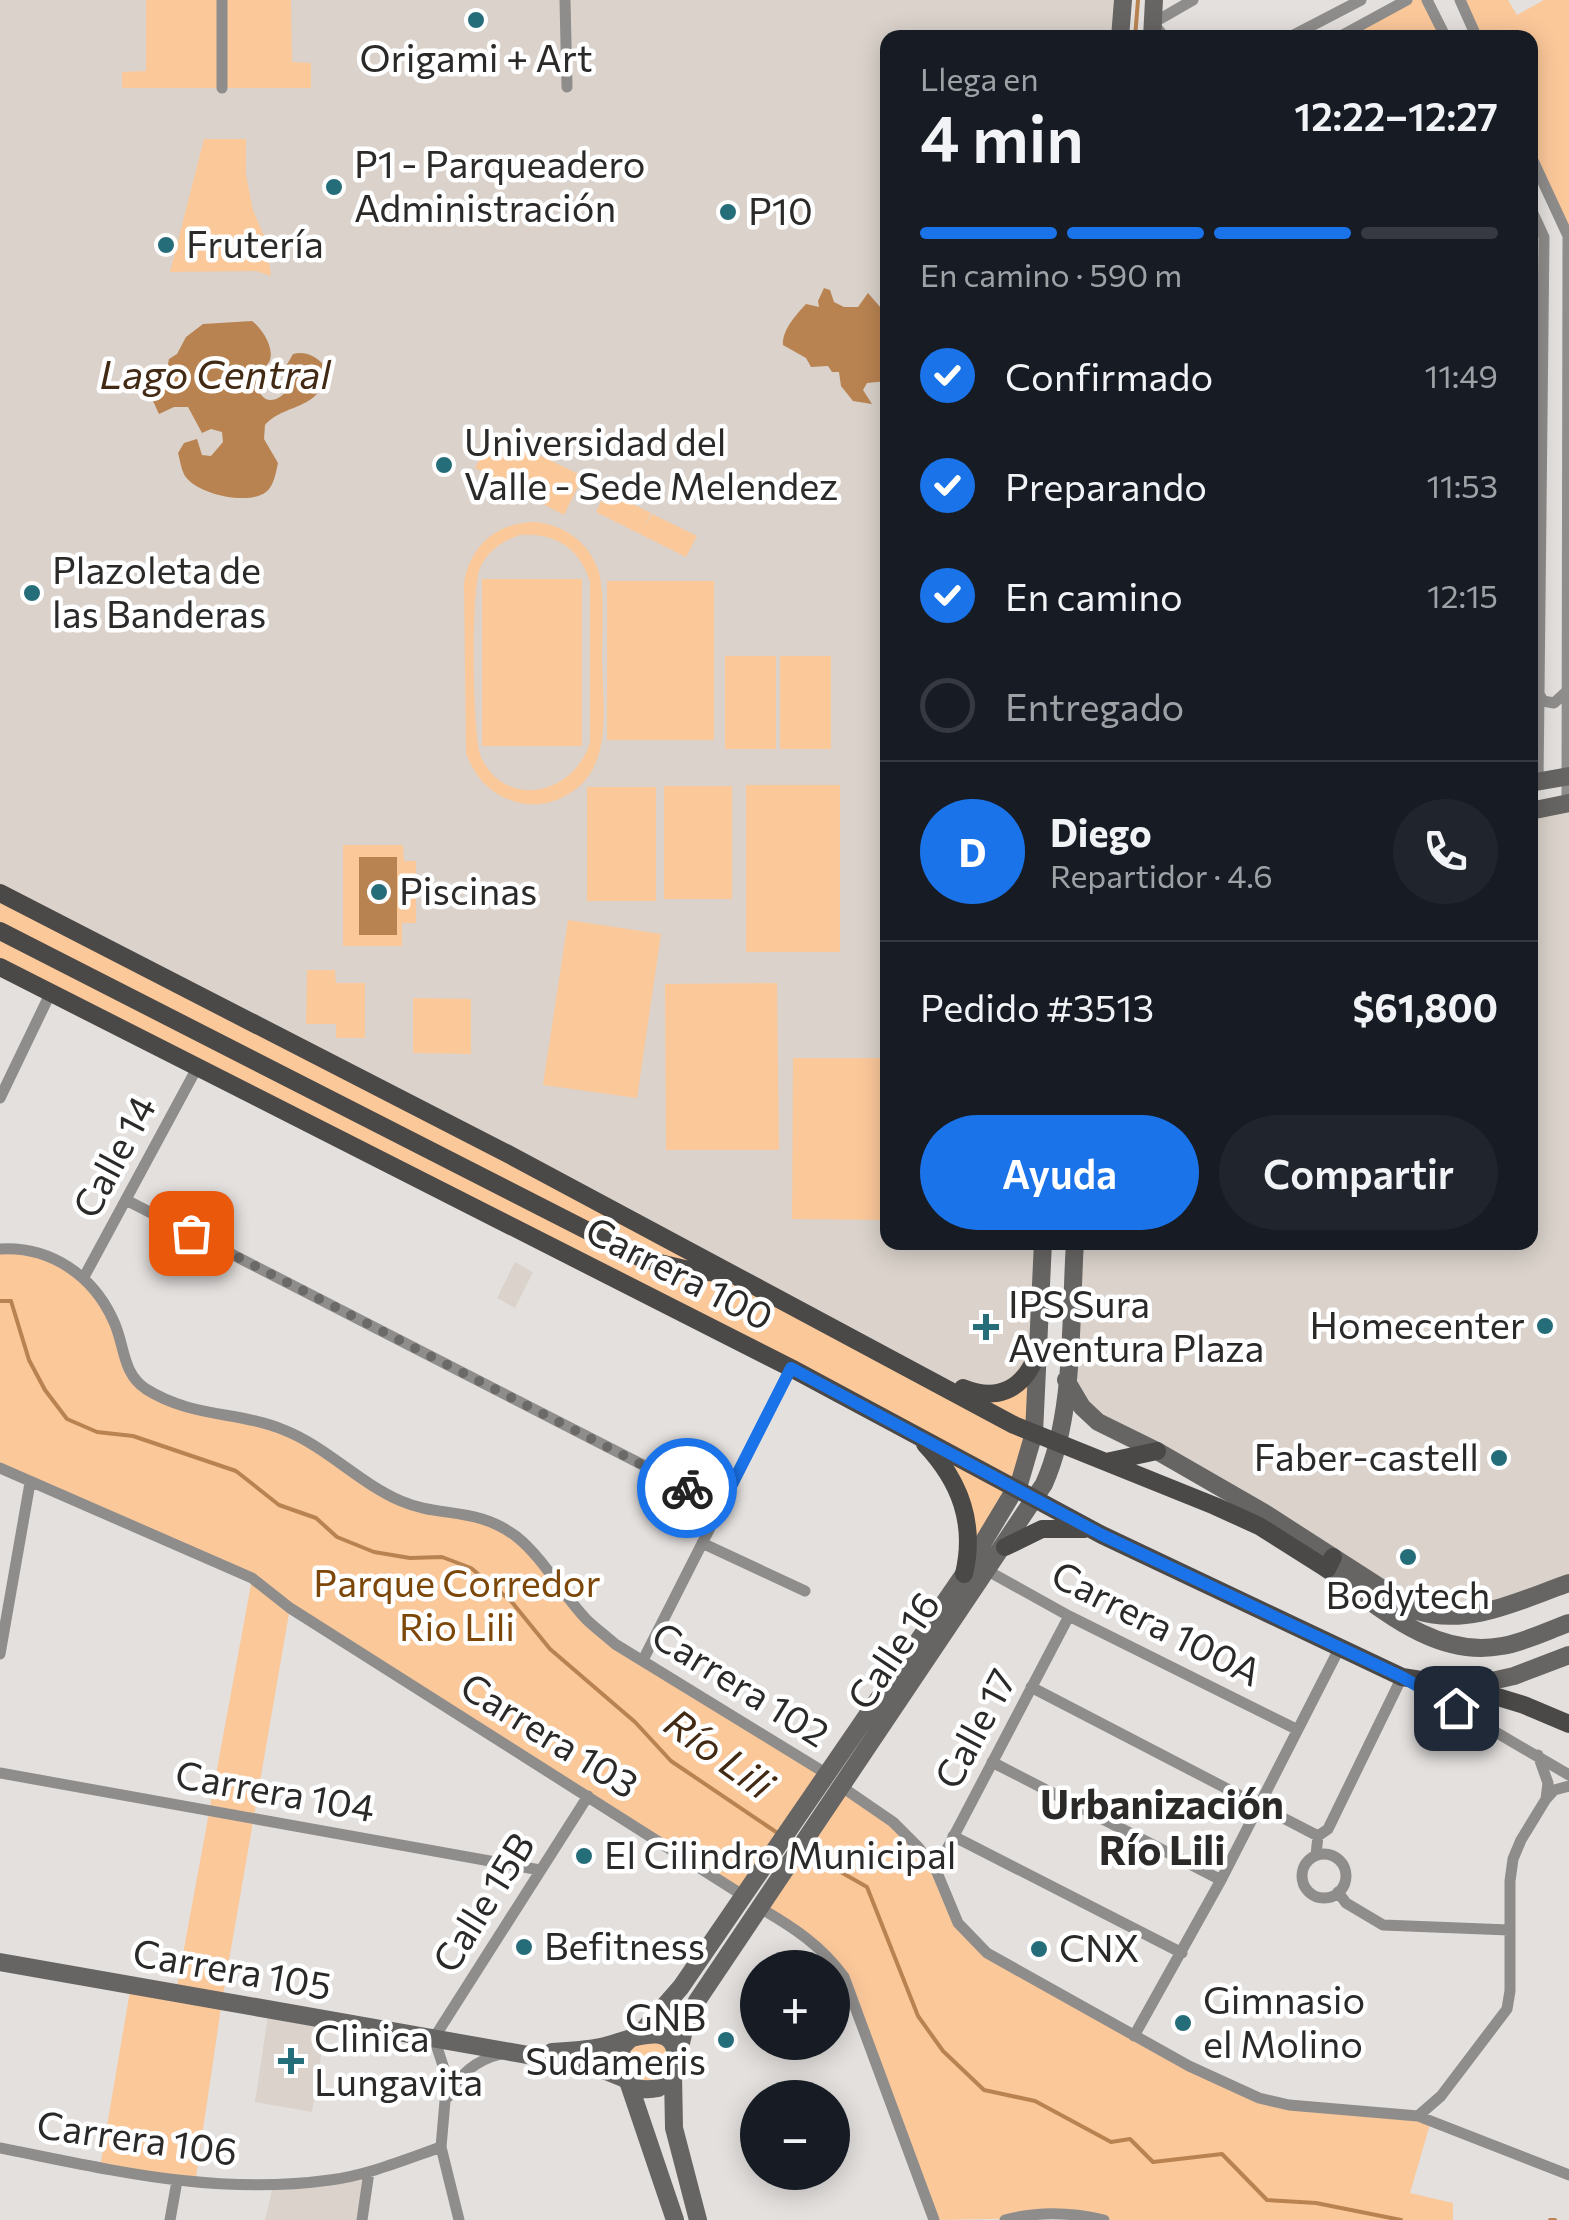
<!DOCTYPE html>
<html lang="es">
<head>
<meta charset="utf-8">
<style>
  body { margin:0; font-family:Commissioner,sans-serif; background:#20242c; color:#f1f3f6; height:100vh; display:flex; flex-direction:column; font-size:38px; white-space:nowrap }
  * { box-sizing:border-box; margin:0 }
  p { font-size:32px; color:#9ea1a6 }
  .icon { flex:none; width:55px; height:55px; fill:none; stroke:currentColor; stroke-width:2; stroke-linecap:round; stroke-linejoin:round }
  .map { position:relative; flex:1; overflow:hidden }
  .panel { position:absolute; left:880px; top:30px; width:658px; height:1220px; display:flex; flex-direction:column; background:#171b24; border-radius:20px; box-shadow:0 5px 25px #0003 }
  .panel>* { flex:none }
  .tools { position:absolute; left:740px; top:1950px; display:grid; gap:20px }
  .tools a { display:grid; place-items:center; width:110px; height:110px; border-radius:50%; background:#171b24; box-shadow:0 5px 25px #0003; font-size:50px }
  .pin { position:absolute; display:grid; place-items:center; width:85px; height:85px; color:#fff; margin:-42px; border-radius:20px; box-shadow:0 5px 15px #0006 }
  .courier { position:absolute; display:grid; place-items:center; width:100px; height:100px; margin:-50px; border:8px solid #1a73e8; border-radius:50%; background:#fff; color:#222; box-shadow:0 2px 12px #0007 }
  .head em { font-style:normal; font-weight:600 }
  .head div { display:flex; flex-direction:column-reverse }
  .head { display:flex; align-items:center; justify-content:space-between; height:170px; padding:0 40px }
  h1 { font-size:65px; font-weight:600; line-height:75px }
  .bar { display:grid; grid-template-columns:repeat(4,1fr); gap:15px 10px; align-content:center; height:120px; padding:0 40px }
  .bar i { height:12px; border-radius:8px; background:#363941 }
  .bar .selected { background:#1a73e8 }
  .bar p { grid-column:span 4 }
  .line { display:flex; align-items:center; gap:25px; padding:0 40px; border-top:2px solid #363941 }
  .line div { flex:1 }
  .round { display:grid; place-items:center; flex:none; width:105px; height:105px; border-radius:52px; background:#20242c }
  ol { padding:0 40px; list-style:none }
  li { display:flex; align-items:center; gap:30px; height:110px }
  li p { margin-inline-start:auto }
  li .icon { padding:10px; border-radius:50%; background:#1a73e8; color:#fff; stroke-width:4 }
  li:last-child { color:#9ea1a6 }
  li i { width:55px; height:55px; border:5px solid #363941; border-radius:50% }
  .primary-button { display:flex; gap:20px; margin-top:auto; padding:20px 40px }
  .primary-button a { flex:1; height:115px; border-radius:60px; background:#1a73e8; color:#fff; font-size:40px; font-weight:600; line-height:115px; text-align:center }
  .primary-button a+a { background:#20242c; color:#f1f3f6 }
  .map>svg:first-child { display:block }
  .built { fill:#dad2cb }
  .green { fill:#fbc89a; fill-rule:evenodd }
  .water { fill:#b98351 }
  .lines { fill:none; stroke-linecap:round; stroke-linejoin:round }
  .stream { stroke:#b98351; stroke-width:4 }
  .street { stroke:#8e8d8c; stroke-width:11 }
  .secondary { stroke:#666563; stroke-width:18 }
  .primary { stroke:#4b4947; stroke-width:18 }
  .done { stroke:#6b6a68; stroke-width:10; stroke-dasharray:0 18 }
  .route { stroke:#1a73e8; stroke-width:12 }
  .poi-dot { fill:#266d7a; stroke:#fff; stroke-width:4 }
  .labels { text-anchor:middle; stroke-width:9; stroke-linejoin:round; paint-order:stroke }
  .poi-label { font-size:38px; fill:#2b2a29; stroke:#fff; text-anchor:start }
  .street-label { font-size:38px; fill:#2b2a29; stroke:#fff }
  .park-label { font-size:38px; fill:#7c4709; stroke:#fff }
  .water-label { font-size:40px; font-style:italic; fill:#422a14; stroke:#fff }
  .neighbourhood-label { font-size:40px; font-weight:bold; fill:#2b2a29; stroke:#fff }
</style>
</head>
<body>
<div class="map">
<svg width="1569" height="2220" viewBox="0 0 1569 2220">
  <rect width="100%" height="100%" fill="#e3e0de"/>
  <path class="built" d="M0 0H1123L1120 37 888 38V1242L1043 1243 1038 1323 1021 1382 969 1391 0 893Z
    M1530 236 1544 237 1538 782 1530 783Z
    M1569 803V1583L1434 1616 1157 1451 1073 1396 1075 1243 1530 1242V811Z
    M515 1262 533 1272 515 1308 497 1298Z
    M269 2009 327 2019 312 2112 255 2102Z
    M369 2172 362 2220H265L273 2186Z"/>
  <path class="green" d="M146 0H291L292 62 311 63V88H122V72L146 71Z
    M1407 0H1427L1446 38H1337Z
    M1460 0H1508L1517 15 1544 0H1569V236L1530 154V38L1477 37Z
    M204 139H246V175L253 210 266 241 271 276 256 271 170 272Z
    M493 433 583 476 564 515 475 468Z
    M606 491 651 513 645 526 652 514 697 536 686 557 596 512Z
    M536 522C567 526 589 543 599 572 605 599 602 629 602 657 602 704 616 770 565 796 551 804 535 806 520 803 493 797 475 779 466 753L464 583C470 545 498 522 536 522ZM520 535C555 532 580 548 590 582V742C575 794 506 811 481 757 472 737 471 588 480 568 488 550 503 541 520 535Z
    M482 579H582V746H482Z
    M607 581H714V740H607Z
    M725 656H776V749H725Z
    M780 656H831V749H780Z
    M746 785H840V952H746Z
    M664 786H732V899H664Z
    M587 787H656V901H587Z
    M343 845H403L404 861H416V923H402V946H343Z
    M0 893 906 1364 981 1395 1028 1374 1031 1451 964 1574 967 1519 914 1432 0 967Z
    M568 920 661 934 637 1098 543 1085Z
    M307 970H335L336 983H365V1038H336V1024H306Z
    M777 983 779 1150H666L665 984Z
    M413 998 471 999V1054L413 1053Z
    M793 1058H883L881 1220 792 1219Z
    M0 1249 55 1259 101 1296 127 1369 163 1399 279 1428 405 1503 463 1512 515 1536 586 1619 827 1774 744 1896 290 1608 222 2001 195 2184 100 2167 131 1985 176 1992 252 1579 0 1468Z
    M842 1787 918 1847 958 1923 987 1953 1259 2098 1431 2121 1410 2193 1453 2203V2220H1104L1091 2217 934 2220 844 1977 829 1957 760 1908Z
    M654 2034 676 2058 648 2091 618 2063 619 2055Z"/>
  <path class="water" d="M824 288 830 290 834 302 844 307H858L868 293 887 315V381L867 383 863 390 872 404 853 401 841 386 839 372H832L828 366 811 367 806 358 783 345C782 330 796 315 806 304L819 307 818 301Z
    M252 321C261 327 276 349 269 362 266 367 261 370 256 375 256 402 274 409 290 387L285 368 293 354C305 351 313 355 322 363 331 411 286 401 265 425L264 439 278 463C276 472 274 486 266 492 248 506 197 494 185 476 181 469 180 460 178 453L184 443 197 439 202 455 211 456 223 442 222 432 211 429 202 433 188 407H174L159 414 153 401 165 381 169 359 177 354 186 337 203 324Z
    M359 857H397V935H359Z"/>
  <g class="lines">
    <path class="stream" d="M1135 38 1138 0
      M0 1301H11L29 1360 45 1390 67 1419 97 1432 133 1436 236 1471 279 1505 316 1518 337 1537 374 1552 410 1558 442 1557 471 1568 511 1601 550 1649 635 1722 671 1761 779 1834
      M804 1851 867 1887 918 2016 943 2051 984 2090 1035 2101 1111 2142 1130 2139 1153 2162 1222 2154 1267 2200 1316 2203 1401 2220
      M1550 2220H1555"/>
    <path class="street" d="M565 0 567 87
      M1427 0 1446 38
      M1460 0 1477 38
      M1165 38 1153 23 1193 0
      M1288 38 1361 0
      M1337 38 1407 0
      M222 88V0
      M1530 154 1568 236 1567 803
      M1530 207 1544 237 1538 782
      M1539 694 1543 701 1554 703 1567 691
      M0 1098 51 992
      M126 1200 721 1505
      M0 1249C51 1246 94 1276 114 1322 125 1346 122 1373 146 1389 192 1418 238 1411 284 1430 327 1447 359 1483 401 1501 440 1518 476 1506 517 1537 545 1560 561 1593 586 1619 595 1628 605 1635 615 1644L827 1774
      M84 1277 198 1066
      M0 1468 252 1578 290 1608 744 1896
      M702 1543 805 1591
      M988 1571 1069 1616 1296 1729
      M0 1654 30 1483
      M643 1660 791 1368
      M1031 1687 1318 1836
      M1538 1755 1548 1783 1546 1799
      M992 1762 1221 1880
      M0 1773 540 1870
      M842 1787 893 1822 918 1847 936 1870 958 1923 987 1953 1189 2066 1259 2098 1289 2105 1418 2116 1569 2175
      M953 1836 1182 1953
      M1302 1876a22 22 0 1 1 44 0a22 22 0 1 1-44 0Z
      M1316 1855 1318 1836 1328 1829 1402 1677 1569 1775
      M936 1870 1069 1616
      M1338 1892 1346 1903 1383 1925 1509 1930
      M760 1908C793 1927 822 1946 844 1977L934 2220
      M1134 2036 1221 1880 1339 1649
      M448 2097C459 2074 476 2060 501 2054
      M1418 2116 1441 2096 1507 2009 1510 1991V1881L1513 1859 1521 1840 1546 1799 1554 1790 1569 1786
      M0 2148C112 2170 215 2196 330 2180 368 2175 404 2160 441 2147
      M170 2220 177 2181
      M362 2220 369 2172
      M459 2220 441 2147 447 2078 434 2038 588 1796
      M1005 2220C1038 2211 1070 2212 1104 2220"/>
    <path class="secondary" d="M1120 38 1123 0
      M1152 38 1154 0
      M1530 783 1569 776
      M1530 811 1569 803
      M1066 1380 1082 1407 1098 1422 1157 1451 1263 1512 1417 1611C1469 1627 1520 1600 1569 1583
      M1327 1569C1378 1606 1434 1659 1502 1646 1525 1642 1547 1631 1569 1623
      M1465 1687 1514 1676 1569 1655
      M0 1962 596 2067 623 2078
      M640 2034 681 1987 964 1574 1020 1481 1034 1433 1043 1242
      M552 2052C568 2051 584 2050 600 2047 623 2043 679 2013 676 2063 675 2075 668 2082 658 2088 640 2092 628 2087 619 2070L622 2047 633 2036
      M676 2065 684 2030 697 2001 1044 1484C1075 1415 1070 1319 1075 1242
      M673 2075 674 2128 698 2220
      M629 2084 675 2220"/>
    <path class="primary" d="M0 893 510 1155 1014 1425 1215 1506 1259 1526 1327 1569 1333 1557
      M0 931 643 1259 693 1271 721 1273
      M0 967 791 1368 1102 1535 1402 1677 1465 1687 1524 1705 1569 1724
      M963 1388C995 1401 1021 1391 1035 1359
      M925 1444C960 1481 976 1523 964 1574
      M1106 1462 1157 1451
      M1005 1547 1042 1529H1085"/>
  </g>
  <g class="lines">
    <path class="done" d="M191 1233 687 1488"/>
    <path class="route" d="M687 1488 721 1506 791 1368 1102 1535 1402 1677 1456 1708"/>
  </g>
  <g class="poi-dot">
    <circle cx="476" cy="20" r="10"/>
    <circle cx="334" cy="187" r="10"/>
    <circle cx="728" cy="212" r="10"/>
    <circle cx="166" cy="245" r="10"/>
    <circle cx="444" cy="465" r="10"/>
    <circle cx="32" cy="593" r="10"/>
    <circle cx="379" cy="892" r="10"/>
    <circle cx="1545" cy="1326" r="10"/>
    <path d="M981 1312h10v10h10v10h-10v10h-10v-10h-10v-10h10z"/>
    <circle cx="1499" cy="1458" r="10"/>
    <circle cx="1408" cy="1557" r="10"/>
    <circle cx="584" cy="1856" r="10"/>
    <circle cx="524" cy="1947" r="10"/>
    <circle cx="1039" cy="1949" r="10"/>
    <circle cx="1183" cy="2023" r="10"/>
    <circle cx="726" cy="2040" r="10"/>
    <path d="M286 2046h10v10h10v10h-10v10h-10v-10h-10v-10h10z"/>
  </g>
  <g class="labels">
    <g class="poi-label">
      <text x="476" y="72" text-anchor="middle">Origami + Art</text>
      <text x="354" y="178">P1 - Parqueadero<tspan x="354" dy="44">Administración</tspan></text>
      <text x="748" y="225">P10</text>
      <text x="186" y="258">Frutería</text>
      <text x="464" y="456">Universidad del<tspan x="464" dy="44">Valle - Sede Melendez</tspan></text>
      <text x="52" y="584">Plazoleta de<tspan x="52" dy="44">las Banderas</tspan></text>
      <text x="399" y="905">Piscinas</text>
      <text x="1008" y="1318">IPS Sura<tspan x="1008" dy="44">Aventura Plaza</tspan></text>
      <text x="1525" y="1339" text-anchor="end">Homecenter</text>
      <text x="1479" y="1471" text-anchor="end">Faber-castell</text>
      <text x="1408" y="1609" text-anchor="middle">Bodytech</text>
      <text x="604" y="1869">El Cilindro Municipal</text>
      <text x="544" y="1960">Befitness</text>
      <text x="1059" y="1962">CNX</text>
      <text x="1203" y="2014">Gimnasio<tspan x="1203" dy="44">el Molino</tspan></text>
      <text x="706" y="2031" text-anchor="end">GNB<tspan x="706" dy="44">Sudameris</tspan></text>
      <text x="314" y="2052">Clinica<tspan x="314" dy="44">Lungavita</tspan></text>
    </g>
    <g class="street-label">
      <text transform="translate(115 1157) rotate(-62)" y="13">Calle 14</text>
      <text transform="translate(679 1274) rotate(27)" y="13">Carrera 100</text>
      <text transform="translate(1156 1624) rotate(27)" y="13">Carrera 100A</text>
      <text transform="translate(894 1651) rotate(-56)" y="13">Calle 16</text>
      <text transform="translate(740 1685) rotate(32)" y="13">Carrera 102</text>
      <text transform="translate(976 1729) rotate(-62)" y="13">Calle 17</text>
      <text transform="translate(549 1736) rotate(32)" y="13">Carrera 103</text>
      <text transform="translate(275 1792) rotate(10)" y="13">Carrera 104</text>
      <text transform="translate(484 1903) rotate(-58)" y="13">Calle 15B</text>
      <text transform="translate(232 1970) rotate(10)" y="13">Carrera 105</text>
      <text transform="translate(137 2139) rotate(8)" y="13">Carrera 106</text>
    </g>
    <g class="park-label">
      <text x="457" y="1597">Parque Corredor<tspan x="457" dy="44">Rio Lili</tspan></text>
    </g>
    <g class="water-label">
      <text x="215" y="389">Lago Central</text>
      <text transform="translate(719 1754) rotate(36)" y="14">Río Lili</text>
    </g>
    <g class="neighbourhood-label">
      <text x="1162" y="1819">Urbanización<tspan x="1162" dy="46">Río Lili</tspan></text>
    </g>
  </g>
</svg>
<div class="tools">
<a>+</a>
<a>−</a>
</div>
<div class="pin" style="left:191px;top:1233px;background:#ea580c"><svg class="icon" aria-label="bag" viewBox="0 0 24 24"><path d="M5 8h14l-1 12H6zM9 8a3 3 0 0 1 6 0"/></svg></div>
<div class="pin" style="left:1456px;top:1708px;background:#1f2937"><svg class="icon" aria-label="home" viewBox="0 0 24 24"><path d="M3 11l9-7 9 7M6 9v11h12V9"/></svg></div>
<div class="courier" style="left:687px;top:1488px"><svg class="icon" aria-label="bike" viewBox="0 0 24 24"><circle cx="6" cy="16" r="4"/><circle cx="18" cy="16" r="4"/><path d="M6 16l4-8h5l3 8M10 8l3 8H6M13 5h3"/></svg></div>
<section class="panel">
<div class="head"><div><h1>4 min</h1><p>Llega en</p></div><em>12:22–12:27</em></div>
<div class="bar"><i class="selected"></i><i class="selected"></i><i class="selected"></i><i></i><p>En camino · 590 m</p></div>
<ol>
<li><svg class="icon" aria-label="check" viewBox="0 0 24 24"><path d="M5 12l5 5 9-10"/></svg>Confirmado<p>11:49</p></li>
<li><svg class="icon" aria-label="check" viewBox="0 0 24 24"><path d="M5 12l5 5 9-10"/></svg>Preparando<p>11:53</p></li>
<li><svg class="icon" aria-label="check" viewBox="0 0 24 24"><path d="M5 12l5 5 9-10"/></svg>En camino<p>12:15</p></li>
<li><i></i>Entregado</li>
</ol>
<div class="line" style="height:180px"><b class="round" style="background:#1a73e8;color:#fff">D</b><div><b>Diego</b><p>Repartidor · 4.6</p></div><a class="round"><svg class="icon" aria-label="phone" viewBox="0 0 24 24"><path d="M5 4h4l2 5-3 2q2 4 5 5l2-3 5 2v4C11 20 4 13 5 4z"/></svg></a></div>
<div class="line" style="height:130px"><div>Pedido #3513</div><b>$61,800</b></div>
<div class="primary-button"><a>Ayuda</a><a>Compartir</a></div>
</section>
</div>
</body>
</html>
